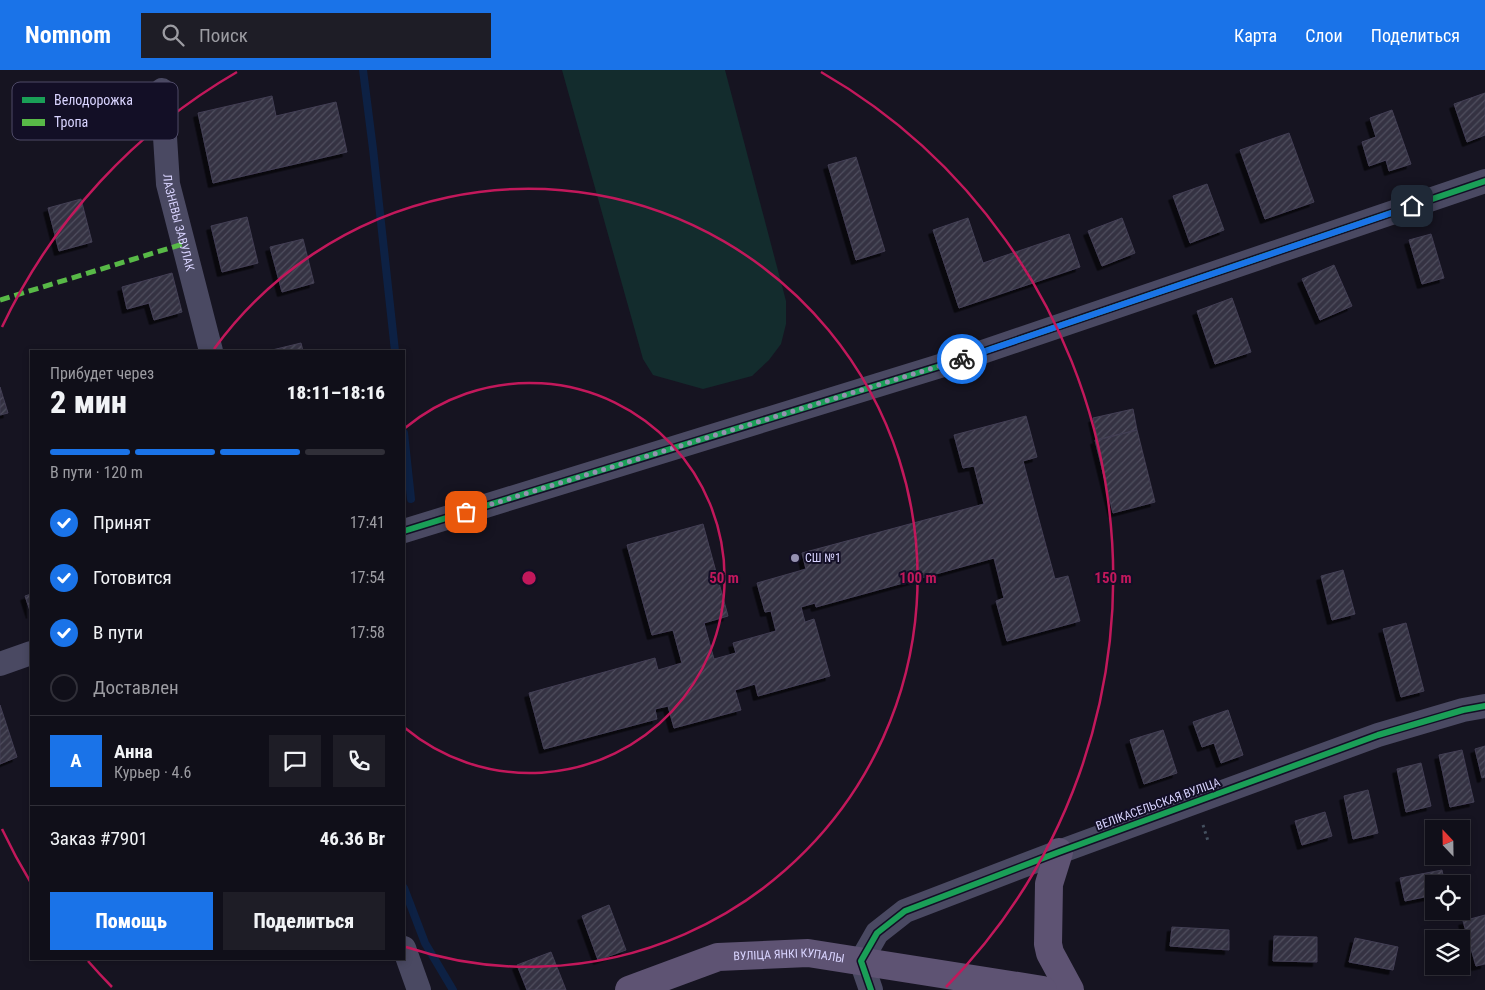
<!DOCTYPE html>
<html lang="ru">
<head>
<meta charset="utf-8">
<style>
  body { margin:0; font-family:"Roboto Condensed",sans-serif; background:#1e1d26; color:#f1f3f6; height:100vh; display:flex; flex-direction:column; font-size:19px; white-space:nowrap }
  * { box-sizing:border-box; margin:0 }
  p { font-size:16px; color:#9c9ca2 }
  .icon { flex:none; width:28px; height:28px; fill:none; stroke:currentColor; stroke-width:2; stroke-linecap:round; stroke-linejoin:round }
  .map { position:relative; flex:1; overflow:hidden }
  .details { position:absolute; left:30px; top:280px; width:375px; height:610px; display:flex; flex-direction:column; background:#100f19; border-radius:0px; box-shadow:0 2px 8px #0003,0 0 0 1px #302f38 }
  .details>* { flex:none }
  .needle { width:32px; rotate:338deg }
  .controls { position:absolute; left:1425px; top:750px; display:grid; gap:10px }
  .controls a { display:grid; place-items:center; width:45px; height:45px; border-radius:0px; background:#100f19; box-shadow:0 2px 8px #0003,0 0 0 1px #302f38; font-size:25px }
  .pin { position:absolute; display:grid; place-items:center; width:42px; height:42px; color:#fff; margin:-21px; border-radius:10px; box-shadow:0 2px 8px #0006 }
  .courier { position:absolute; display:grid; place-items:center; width:50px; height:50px; margin:-25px; border:4px solid #1a73e8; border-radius:50%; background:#fff; color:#222; box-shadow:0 1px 6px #0007 }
  .headline em { font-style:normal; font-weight:800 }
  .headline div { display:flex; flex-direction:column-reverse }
  .headline { display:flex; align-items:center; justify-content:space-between; height:85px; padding:0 20px }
  h1 { font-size:32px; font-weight:800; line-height:38px }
  .bar { display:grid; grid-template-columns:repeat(4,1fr); gap:8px 5px; align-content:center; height:60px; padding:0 20px }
  .bar i { height:6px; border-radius:4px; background:#302f38 }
  .bar .selected { background:#1a73e8 }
  .bar p { grid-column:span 4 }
  .line { display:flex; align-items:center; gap:12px; padding:0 20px; border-top:1px solid #302f38 }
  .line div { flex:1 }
  .round { display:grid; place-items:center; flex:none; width:52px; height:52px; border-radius:0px; background:#1e1d26 }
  ol { padding:0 20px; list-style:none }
  li { display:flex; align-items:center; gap:15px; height:55px }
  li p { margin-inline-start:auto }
  li .icon { padding:5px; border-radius:50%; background:#1a73e8; color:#fff; stroke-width:4 }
  li:last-child { color:#9c9ca2 }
  li i { width:28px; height:28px; border:2px solid #302f38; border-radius:50% }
  .action { display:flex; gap:10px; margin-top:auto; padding:10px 20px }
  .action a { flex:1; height:58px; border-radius:0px; background:#1a73e8; color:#fff; font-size:20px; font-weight:800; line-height:58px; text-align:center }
  .action a+a { background:#1e1d26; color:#f1f3f6 }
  header { display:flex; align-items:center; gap:30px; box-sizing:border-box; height:70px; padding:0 25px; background:#1a73e8; color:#fff }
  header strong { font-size:24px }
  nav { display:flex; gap:28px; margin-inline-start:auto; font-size:18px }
  .search { width:350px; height:45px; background:#1e1d26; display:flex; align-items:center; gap:12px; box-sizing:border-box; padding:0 18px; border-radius:0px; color:#9c9ca2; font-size:19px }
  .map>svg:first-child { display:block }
  .green { fill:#132c2d }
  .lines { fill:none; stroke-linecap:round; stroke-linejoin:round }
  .stream { stroke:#0d2144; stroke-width:8 }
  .building { fill:url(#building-hatch); stroke:#433f54; filter:url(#shadow) }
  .path { stroke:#44505f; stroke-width:3; stroke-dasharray:2.5 4; stroke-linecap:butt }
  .minor { stroke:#4a4962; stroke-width:24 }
  .primary { stroke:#5e5373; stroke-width:28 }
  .quiet { stroke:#58b947; stroke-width:5; stroke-dasharray:10 5; stroke-linecap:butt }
  .cycleway-casing { stroke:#130f26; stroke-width:9 }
  .cycleway { stroke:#1a9f57; stroke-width:6 }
  .done { stroke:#9591b1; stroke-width:5; stroke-dasharray:0 9 }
  .route { stroke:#1a73e8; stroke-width:6 }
  .ring { fill:none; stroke:#c2185b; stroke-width:2.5 }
  .poi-dot { fill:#9591b1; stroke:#130f26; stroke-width:2 }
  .labels { text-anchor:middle; stroke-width:4; stroke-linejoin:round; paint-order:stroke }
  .street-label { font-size:12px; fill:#d9d4ff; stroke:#130f26 }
  .poi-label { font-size:12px; fill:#d9d4ff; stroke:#130f26; text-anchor:start }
  .key { fill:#130f26; stroke:#4e4a67; stroke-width:1 }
  .key-label { font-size:14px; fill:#d9d4ff }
  .centre { fill:#c2185b; stroke:#130f26; stroke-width:2.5 }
  .ring-label { font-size:15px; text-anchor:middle; font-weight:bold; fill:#c2185b; stroke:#130f26; stroke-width:4; stroke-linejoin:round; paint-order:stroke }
</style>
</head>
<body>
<header>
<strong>Nomnom</strong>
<div class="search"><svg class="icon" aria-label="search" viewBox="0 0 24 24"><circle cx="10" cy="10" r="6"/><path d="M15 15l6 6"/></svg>Поиск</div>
<nav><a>Карта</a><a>Слои</a><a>Поделиться</a></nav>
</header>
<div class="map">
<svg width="1485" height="920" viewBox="0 0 1485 920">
  <defs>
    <pattern id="building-hatch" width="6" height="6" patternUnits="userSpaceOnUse" patternTransform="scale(1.25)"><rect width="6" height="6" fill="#343243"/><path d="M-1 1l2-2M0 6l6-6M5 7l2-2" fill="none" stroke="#514f5f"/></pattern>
    <filter id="shadow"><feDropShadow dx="-4.5" dy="4.5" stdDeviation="0" flood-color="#0009"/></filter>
  </defs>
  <rect width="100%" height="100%" fill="#161421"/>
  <path class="green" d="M562 0H725L786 231V254L781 274 769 290 752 306 703 319 653 305 643 289Z"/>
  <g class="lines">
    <path class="stream" d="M363 0 373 79 395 281
      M404 363 411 429
      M404 818 425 873 453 920"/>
  </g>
  <path class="building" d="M1485 23V65L1467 72 1454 34Z
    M272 26 276 46 336 32 347 82 213 113 198 43Z
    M1392 40 1411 94 1389 101 1386 90 1369 96 1362 72 1376 67 1370 48Z
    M1289 63 1314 132 1265 149 1240 80Z
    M856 87 885 181 856 190 828 95Z
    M1207 114 1224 160 1190 173 1173 126Z
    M81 129 92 172 59 181 48 138Z
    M247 147 258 193 222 202 211 156Z
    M968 148 983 193 1069 164 1080 197 959 238 933 160Z
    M1122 148 1135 183 1102 196 1088 161Z
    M1431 164 1444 208 1422 214 1409 170Z
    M303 169 314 213 282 222 270 177Z
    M1334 195 1352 236 1320 250 1302 209Z
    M172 203 182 242 154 250 149 233 127 239 122 217Z
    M1232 228 1251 282 1215 294 1197 241Z
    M301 273 303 281H268Z
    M0 317 8 343 0 345Z
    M1133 339 1137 360 1098 370 1093 348Z
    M1026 346 1037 387 1023 391 1055 509 1068 506 1080 551 1007 571 996 531 1004 528 994 488 816 537 815 533 801 537 805 552 814 549 830 606 758 626 755 614 735 620 741 640 674 658 668 636 655 639 657 649 544 679 529 623 655 588 658 600 682 593 673 560 652 565 627 475 703 454 728 546 704 553 714 589 736 583 733 573 776 561 771 541 765 542 757 513 806 499 802 483 984 434 974 396 963 398 954 365Z
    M1137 360 1155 432 1113 443 1095 370Z
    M1343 500 1355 544 1332 550 1321 506Z
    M31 524V544L25 526Z
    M1406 553 1424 621 1401 627 1383 559Z
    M0 635 17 687 0 694Z
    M1228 640 1243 685 1221 693 1214 673 1202 677 1193 652Z
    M1163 660 1177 703 1144 714 1130 670Z
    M1485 676V707L1482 708 1475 679Z
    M1462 680 1474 732 1450 737 1439 685Z
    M1421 693 1431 736 1406 742 1397 699Z
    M1368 720 1378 763 1353 769 1344 726Z
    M1325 742 1332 766 1302 775 1295 751Z
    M1442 800 1445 814H1434V825L1405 831 1400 808Z
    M609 835 626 880 598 890 582 846Z
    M1485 845V894L1476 896 1463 851Z
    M1172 857 1229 860V880L1170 876Z
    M1274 866 1317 867V892L1273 891Z
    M1355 868 1398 877 1393 900 1349 892Z
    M551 882 566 920H527L517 895Z"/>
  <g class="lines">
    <path class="path" d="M1203 755 1208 771"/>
    <g class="minor">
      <path id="s1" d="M162 20 168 114 211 281"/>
      <path d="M404 461 953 292 1485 111"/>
      <path d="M0 594 31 583"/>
      <path d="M404 878 419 920"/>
      <path d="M871 920 861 891 877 863 905 841 1059 782 1378 665 1463 640 1485 636"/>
    </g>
    <g class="primary">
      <path d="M1059 782 1049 814 1048 874 1050 883 1070 920"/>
      <path id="s2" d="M629 920 718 887 808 883 1043 920"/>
    </g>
    <path class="quiet" d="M0 230 183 174"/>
    <defs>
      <path id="cycleway" d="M404 461 953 292 1485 111
        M871 920 861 891 877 863 905 841 1059 782 1378 665 1463 640 1485 636"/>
    </defs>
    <use href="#cycleway" class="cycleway-casing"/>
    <use href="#cycleway" class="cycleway"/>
  </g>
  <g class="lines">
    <path class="done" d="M466 442 962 289"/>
    <path class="route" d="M962 289 1412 136"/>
  </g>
  <g class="ring">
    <path d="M405 358A195 195 0 1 1 405 658"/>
    <path d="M214 279A389 389 0 1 1 406 877"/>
    <path d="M112 917A584 584 0 0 1 88 891M31 813A584 584 0 0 1 2 759M2 257A584 584 0 0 1 237 2M821 2A584 584 0 0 1 946 917"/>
  </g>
  <circle class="poi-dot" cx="795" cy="488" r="5"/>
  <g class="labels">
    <g class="street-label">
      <text dy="4" stroke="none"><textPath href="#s1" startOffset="134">ЛАЗНЕВЫ ЗАВУЛАК</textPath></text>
      <text transform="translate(1158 734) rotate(-20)" y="4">ВЕЛІКАСЕЛЬСКАЯ ВУЛІЦА</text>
      <text dy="4" stroke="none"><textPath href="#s2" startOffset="166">ВУЛІЦА ЯНКІ КУПАЛЫ</textPath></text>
    </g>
    <g class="poi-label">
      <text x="805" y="492">СШ №1</text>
    </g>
  </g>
  <rect x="12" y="12" width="166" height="58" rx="8" class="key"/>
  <rect x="22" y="27" width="23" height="6" fill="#1a9f57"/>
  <rect x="22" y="49" width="23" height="7" fill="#58b947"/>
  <g class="key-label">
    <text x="54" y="35">Велодорожка</text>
    <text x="54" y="57">Тропа</text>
  </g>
  <circle cx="529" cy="508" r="8" class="centre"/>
  <g class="ring-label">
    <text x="724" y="513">50 m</text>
    <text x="918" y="513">100 m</text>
    <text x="1113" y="513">150 m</text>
  </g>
</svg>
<div class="controls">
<a><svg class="needle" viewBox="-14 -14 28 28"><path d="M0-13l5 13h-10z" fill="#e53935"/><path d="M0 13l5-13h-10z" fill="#9c9ca2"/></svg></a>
<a><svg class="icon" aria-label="locate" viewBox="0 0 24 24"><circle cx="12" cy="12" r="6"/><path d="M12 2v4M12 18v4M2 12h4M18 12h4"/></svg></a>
<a><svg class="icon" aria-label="layers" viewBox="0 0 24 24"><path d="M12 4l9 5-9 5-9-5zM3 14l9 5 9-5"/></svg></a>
</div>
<div class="pin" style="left:466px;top:442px;background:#ea580c"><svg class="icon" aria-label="bag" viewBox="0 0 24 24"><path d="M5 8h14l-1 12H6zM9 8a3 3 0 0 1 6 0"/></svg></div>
<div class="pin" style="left:1412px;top:136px;background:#1f2937"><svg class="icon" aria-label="home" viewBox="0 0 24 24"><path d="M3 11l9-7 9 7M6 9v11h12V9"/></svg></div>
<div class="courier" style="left:962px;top:289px"><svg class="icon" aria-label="bike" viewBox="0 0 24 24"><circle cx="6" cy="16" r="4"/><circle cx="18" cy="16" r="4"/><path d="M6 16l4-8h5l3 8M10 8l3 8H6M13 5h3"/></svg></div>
<section class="details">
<div class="headline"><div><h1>2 мин</h1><p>Прибудет через</p></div><em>18:11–18:16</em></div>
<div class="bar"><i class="selected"></i><i class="selected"></i><i class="selected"></i><i></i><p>В пути · 120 m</p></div>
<ol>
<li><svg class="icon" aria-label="check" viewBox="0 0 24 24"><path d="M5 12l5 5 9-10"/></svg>Принят<p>17:41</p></li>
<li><svg class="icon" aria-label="check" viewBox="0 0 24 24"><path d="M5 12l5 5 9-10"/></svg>Готовится<p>17:54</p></li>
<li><svg class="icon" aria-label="check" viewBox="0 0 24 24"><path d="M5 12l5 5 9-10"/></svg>В пути<p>17:58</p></li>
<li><i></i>Доставлен</li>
</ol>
<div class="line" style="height:90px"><b class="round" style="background:#1a73e8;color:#fff">А</b><div><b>Анна</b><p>Курьер · 4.6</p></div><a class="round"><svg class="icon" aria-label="chat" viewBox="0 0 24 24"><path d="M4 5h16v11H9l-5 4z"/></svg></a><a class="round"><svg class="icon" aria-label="phone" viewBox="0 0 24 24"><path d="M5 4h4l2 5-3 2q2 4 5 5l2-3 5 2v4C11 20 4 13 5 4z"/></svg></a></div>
<div class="line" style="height:65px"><div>Заказ #7901</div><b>46.36 Br</b></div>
<div class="action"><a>Помощь</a><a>Поделиться</a></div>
</section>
</div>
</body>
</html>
